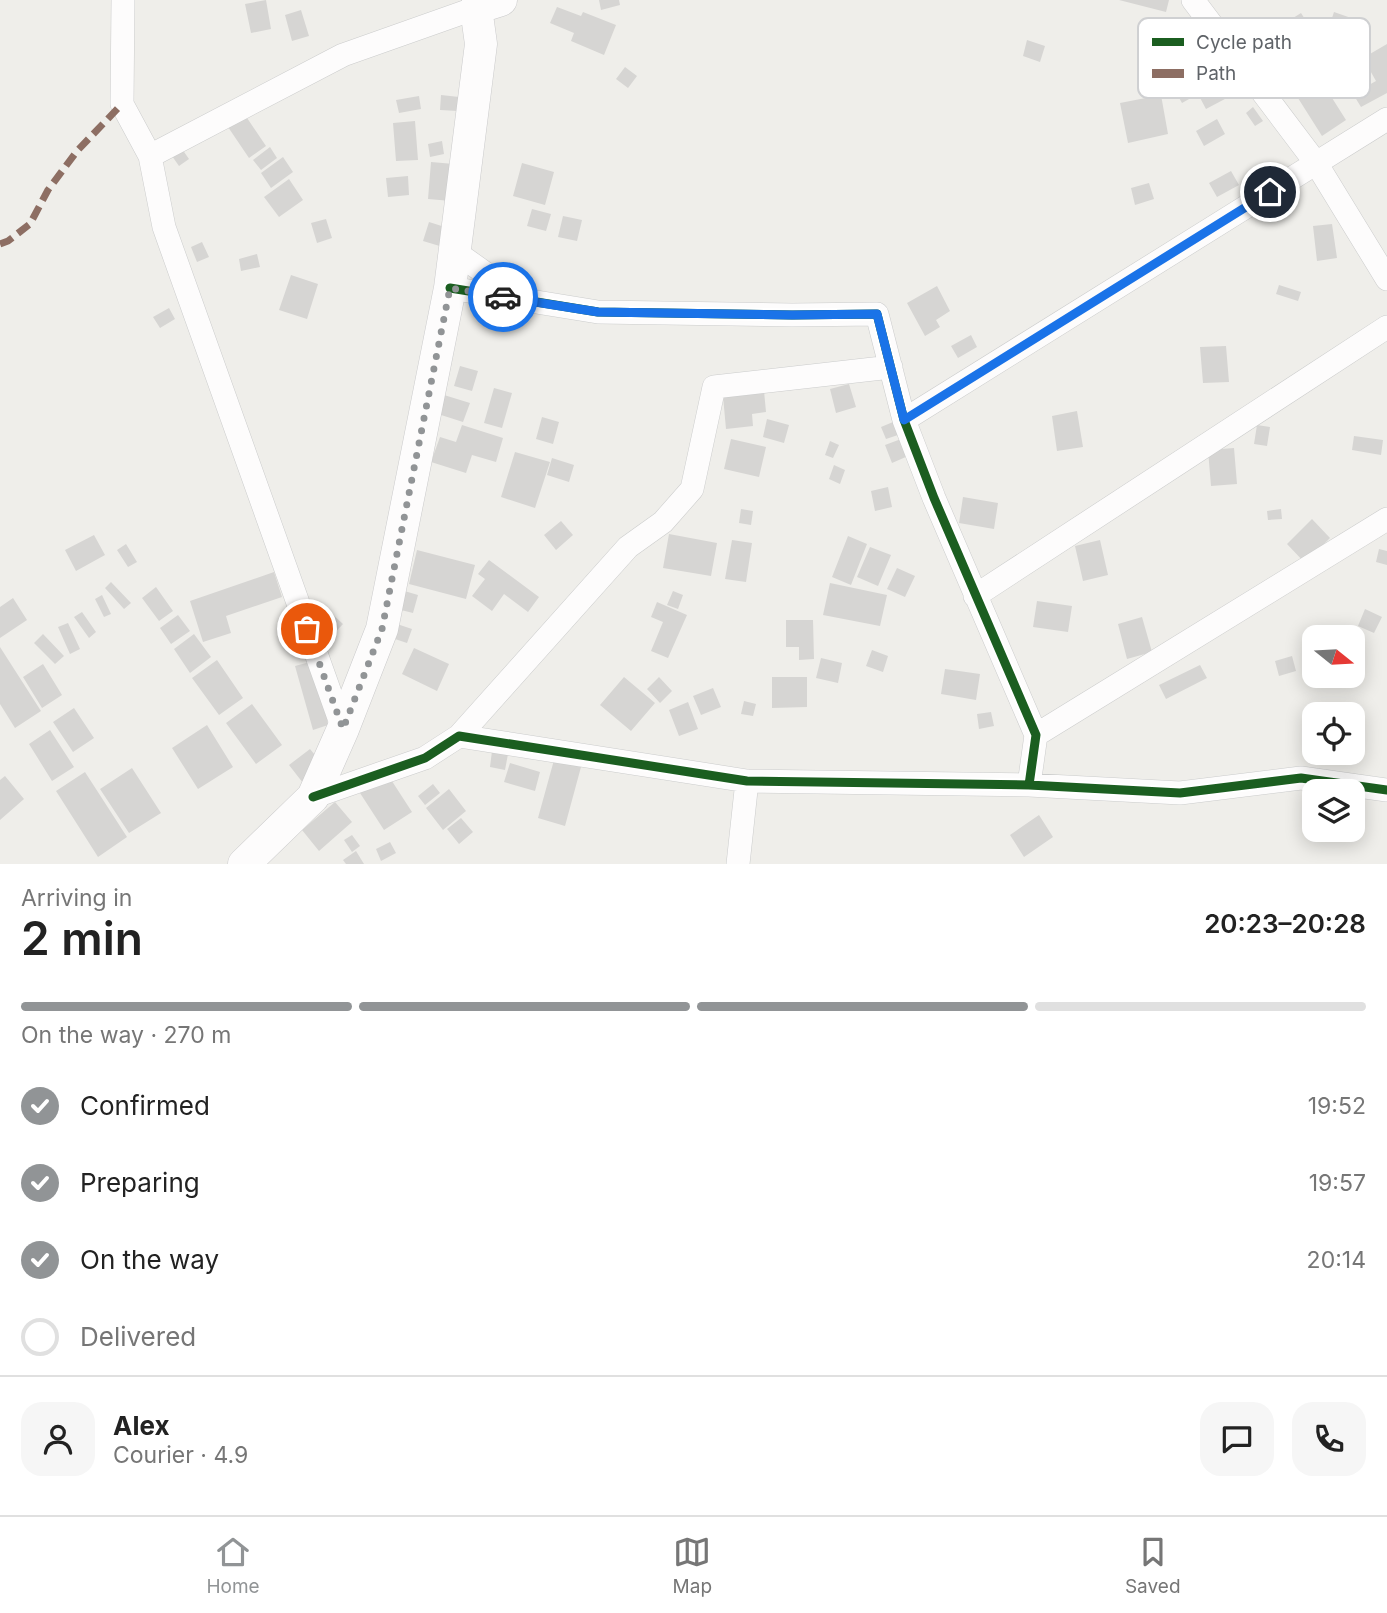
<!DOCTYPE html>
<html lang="en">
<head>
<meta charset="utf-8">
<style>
  body { margin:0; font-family:Inter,sans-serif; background:#f6f6f6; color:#222; height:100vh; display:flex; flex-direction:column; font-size:26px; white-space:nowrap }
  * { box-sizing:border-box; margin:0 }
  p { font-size:23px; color:#767676 }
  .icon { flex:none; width:38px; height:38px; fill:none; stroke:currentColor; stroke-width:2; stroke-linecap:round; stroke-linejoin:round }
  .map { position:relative; height:864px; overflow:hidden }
  .panel { display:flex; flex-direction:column; background:#fff; flex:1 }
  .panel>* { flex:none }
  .needle { width:46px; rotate:108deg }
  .buttons { position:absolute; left:1302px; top:625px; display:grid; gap:14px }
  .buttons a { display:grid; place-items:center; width:63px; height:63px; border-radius:14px; background:#fff; box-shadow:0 4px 18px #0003; font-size:35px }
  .pin { position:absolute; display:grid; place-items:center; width:60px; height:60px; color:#fff; margin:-30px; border:4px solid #fff; border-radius:50%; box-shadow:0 2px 7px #0007 }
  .courier { position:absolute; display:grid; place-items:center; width:70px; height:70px; margin:-35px; border:5px solid #1a73e8; border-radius:50%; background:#fff; color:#222; box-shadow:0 2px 9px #0007 }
  .overview em { font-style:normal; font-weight:600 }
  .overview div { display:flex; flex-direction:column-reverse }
  .overview { display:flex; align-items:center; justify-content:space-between; height:119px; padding:0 21px }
  h1 { font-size:46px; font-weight:600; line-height:52px }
  .bar { display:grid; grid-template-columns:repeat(4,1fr); gap:10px 7px; align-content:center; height:84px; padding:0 21px }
  .bar i { height:9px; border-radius:5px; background:#e0e0e0 }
  .bar .on { background:#919496 }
  .bar p { grid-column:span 4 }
  .line { display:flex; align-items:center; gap:18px; padding:0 21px; border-top:2px solid #e0e0e0 }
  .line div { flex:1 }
  .round { display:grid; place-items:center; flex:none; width:74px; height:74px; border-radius:21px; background:#f6f6f6 }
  ol { padding:0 21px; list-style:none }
  li { display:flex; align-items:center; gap:21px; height:77px }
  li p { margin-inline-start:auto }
  li .icon { padding:7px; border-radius:50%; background:#919496; color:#fff; stroke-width:4 }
  li:last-child { color:#767676 }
  li i { width:38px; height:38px; border:4px solid #e0e0e0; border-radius:50% }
  .tabs { display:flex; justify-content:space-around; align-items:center; height:98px; border-top:2px solid #e0e0e0; background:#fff; font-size:19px; color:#767676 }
  .tabs a { display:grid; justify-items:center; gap:4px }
  .tabs .on { color:#919496 }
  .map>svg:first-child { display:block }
  .building { fill:#d6d5d3 }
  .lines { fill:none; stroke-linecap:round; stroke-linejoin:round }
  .street-casing { stroke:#cbcccc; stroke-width:24 }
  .secondary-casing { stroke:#cacacb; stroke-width:33 }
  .street { stroke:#fdfcfc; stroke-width:23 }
  .secondary { stroke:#fdfcfc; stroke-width:32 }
  .quiet { stroke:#8d6e63; stroke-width:7; stroke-dasharray:14 7; stroke-linecap:butt }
  .cycleway-casing { stroke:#fff; stroke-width:13 }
  .cycleway { stroke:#1b5e20; stroke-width:9 }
  .done { stroke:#919496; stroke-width:7; stroke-dasharray:0 12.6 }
  .route { stroke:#1a73e8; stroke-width:9 }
  .key { fill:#fff; stroke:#cfd0d2; stroke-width:2 }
  .key-label { font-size:19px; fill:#5f6368 }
</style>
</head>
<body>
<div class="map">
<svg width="1387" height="864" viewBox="0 0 1387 864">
  <rect width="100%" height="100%" fill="#efeeea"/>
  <path class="building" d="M266 0 271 29 251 33 245 4Z
    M599 0H619L620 5 601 10Z
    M1119 0H1169L1166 12Z
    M557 7 581 16 583 12 616 25 604 55 571 41 574 33 550 23Z
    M301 10 309 36 292 41 285 15Z
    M1334 12 1354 19 1349 34 1329 27Z
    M1301 13 1317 38 1298 51 1282 25Z
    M1027 40 1045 46 1040 62 1023 56Z
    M1387 44V93L1361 107 1353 94 1376 81 1363 58Z
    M1223 60 1240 91 1206 109 1198 94 1182 103 1173 87Z
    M625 67 637 76 628 88 616 79Z
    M1315 71 1346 120 1322 136 1291 87Z
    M441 95 459 97 458 111 440 110Z
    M1161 95 1168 134 1128 143 1120 103Z
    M419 96 421 109 399 113 396 100Z
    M1253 107 1263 121 1255 126 1246 113Z
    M245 115 266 146 249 158 228 127Z
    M1217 119 1225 134 1204 146 1196 131Z
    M415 121 418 160 396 161 393 123Z
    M442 141 444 154 430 157 428 144Z
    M270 147 277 158 261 170 253 160Z
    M182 149 189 159 179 166 172 156Z
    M283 157 293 172 271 188 261 173Z
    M431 162 454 164 451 201 428 199Z
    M522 163 554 172 545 205 513 196Z
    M1231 171 1239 185 1217 197 1209 183Z
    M408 176 409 195 388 197 386 178Z
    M289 179 303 200 279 217 264 197Z
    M1149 183 1154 199 1135 205 1131 188Z
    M532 209 551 214 546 231 527 226Z
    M563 216 582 220 577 241 558 237Z
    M326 219 332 238 317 243 311 223Z
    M429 222 448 228 443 247 423 241Z
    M1332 224 1337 258 1317 261 1313 226Z
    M202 242 209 257 197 262 191 247Z
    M257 254 260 267 241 271 239 259Z
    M291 275 318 284 307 319 279 310Z
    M1279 285 1301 292 1298 301 1276 294Z
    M937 286 950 311 936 320 940 327 925 336 907 303Z
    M169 308 175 319 160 328 153 317Z
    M971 335 977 347 958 358 951 346Z
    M1226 346 1229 382 1203 383 1200 347Z
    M460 366 478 371 472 391 454 386Z
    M849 384 856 407 836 413 830 389Z
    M494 388 512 393 502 428 484 423Z
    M764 391 766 412 752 414 753 426 726 429 723 396Z
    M444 395 470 403 463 422 438 414Z
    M1077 411 1083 447 1057 451 1052 416Z
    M542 417 559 422 553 444 536 439Z
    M767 419 789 425 784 443 763 437Z
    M893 422 898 435 886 439 881 427Z
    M462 425 503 438 496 462 472 455 466 473 431 462 440 437 456 442Z
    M1257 425 1270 427 1267 446 1254 444Z
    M1354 436 1383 440 1381 455 1352 450Z
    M731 439 766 447 759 477 724 469Z
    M901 439 908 456 892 463 885 445Z
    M830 441 839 445 833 458 825 455Z
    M1234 448 1237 484 1211 486 1208 450Z
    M515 452 550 462 535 508 501 497Z
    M552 458 574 465 569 482 547 475Z
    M834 465 845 470 840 484 829 479Z
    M888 487 892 507 875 511 871 491Z
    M963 497 998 503 994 529 959 523Z
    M741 509 753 511 751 525 739 523Z
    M1281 509 1282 519 1268 520 1267 511Z
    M1312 519 1330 538 1305 563 1287 544Z
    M561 521 573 535 556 550 544 535Z
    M669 534 717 543 711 576 663 568Z
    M94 535 105 555 76 571 65 550Z
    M848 536 867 544 851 585 832 577Z
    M732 540 752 543 746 582 725 579Z
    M1100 540 1108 575 1083 581 1075 546Z
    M126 544 137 562 128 567 117 550Z
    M870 547 891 555 878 586 857 577Z
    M1379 549 1387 551V565L1376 562Z
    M417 550 475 565 466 599 409 584Z
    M489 560 539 597 528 612 504 594 492 611 472 596 485 579 478 574Z
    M897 568 915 576 905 597 887 589Z
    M274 572 282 597 226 616 231 633 203 642 190 601Z
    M111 582 131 603 124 609 105 588Z
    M830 583 887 595 880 626 823 615Z
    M156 587 173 611 159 621 142 598Z
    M401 590 418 595 413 613 397 609Z
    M673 591 683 595 678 609 667 605Z
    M102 595 111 614 104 617 95 599Z
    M13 598 27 620 0 638V607Z
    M1037 601 1072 606 1068 632 1033 627Z
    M657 602 687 615 668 658 651 651 663 622 651 617Z
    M1365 609 1382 617 1374 633 1358 626Z
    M329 611 343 624 326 642 312 629Z
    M82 612 96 632 89 638 74 617Z
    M178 615 190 631 171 644 160 628Z
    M1142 617 1152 652 1127 659 1118 624Z
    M786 620H813L814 659 799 660V647H786Z
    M391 622 412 629 407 643 386 636Z
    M68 623 80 649 70 654 58 627Z
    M43 634 64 656 55 664 34 643Z
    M194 634 211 657 190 673 174 649Z
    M0 647 41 711 15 728 0 704Z
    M414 648 449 664 437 691 402 674Z
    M872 650 888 656 883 672 866 666Z
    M1292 656 1296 671 1279 676 1275 661Z
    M821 658 842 663 838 683 816 678Z
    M217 660 243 698 219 715 192 678Z
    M310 662 322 689 328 725 313 730 295 666Z
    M43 664 62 695 42 708 23 677Z
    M1200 665 1207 678 1166 699 1159 685Z
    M945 669 980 674 976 700 941 694Z
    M624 677 655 703 631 731 600 705Z
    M659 677 672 691 660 703 647 689Z
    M772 677H807V707L772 708Z
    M713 688 721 707 701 715 693 696Z
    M744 701 756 704 753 716 741 714Z
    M688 702 698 729 679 736 669 710Z
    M252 704 282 745 256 764 226 723Z
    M74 708 94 738 73 752 53 722Z
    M991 712 994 726 979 729 977 714Z
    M207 725 233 767 198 789 172 748Z
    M50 730 74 767 52 781 29 744Z
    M310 749 324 766 303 783 289 765Z
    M492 751 508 754 505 770 490 767Z
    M554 760 581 767 565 826 538 818Z
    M510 763 540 772 535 791 504 782Z
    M132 768 161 813 129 833 100 789Z
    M85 772 127 837 98 857 56 791Z
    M388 775 412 812 384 830 360 793Z
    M5 776 24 799 0 820V780Z
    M433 784 440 793 425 805 418 796Z
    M449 789 466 811 443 830 426 808Z
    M335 802 352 822 319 851 302 830Z
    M1039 815 1053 837 1024 857 1010 835Z
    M461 818 473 832 459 844 447 829Z
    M352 835 360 846 352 852 344 840Z
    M390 842 396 853 381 861 376 849Z
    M356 851 364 864H346L343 860Z"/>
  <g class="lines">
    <defs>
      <path id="street" d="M123 0 122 104 150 156 164 227 343 729
        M1193 0 1316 163 1387 279
        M150 156 343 55 476 8
        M454 251 520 298
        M450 288 598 312 792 315 877 314 904 420 934 498 1036 735 1029 785
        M904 420 1387 119
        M975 596 1387 327
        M1036 735 1387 519
        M459 736 628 547 663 522 692 489 714 387 891 367
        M313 797 425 758 459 736 747 781 1029 785 1180 793 1301 778 1387 790
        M738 864 747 781"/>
      <path id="secondary" d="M244 864 313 797 343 729 382 629 450 288 481 44 476 8 501 0"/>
    </defs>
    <use href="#street" class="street-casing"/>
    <use href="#secondary" class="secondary-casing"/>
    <use href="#street" class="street"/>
    <use href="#secondary" class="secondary"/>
    <path class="quiet" d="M0 244 8 241 30 224 48 190 77 151 122 104"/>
    <defs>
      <path id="cycleway" d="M450 288 598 312 792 315 877 314 904 420 934 498 1036 735 1029 785
        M313 797 425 758 459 736 747 781 1029 785 1180 793 1301 778 1387 790"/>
    </defs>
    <use href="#cycleway" class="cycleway-casing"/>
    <use href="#cycleway" class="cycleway"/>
  </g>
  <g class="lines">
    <path class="done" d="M307 629 343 729 382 629 450 288 503 297"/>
    <path class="route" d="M503 297 598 312 792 315 877 314 904 420 1270 192"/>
  </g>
  <rect x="1138" y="18" width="232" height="80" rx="10" class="key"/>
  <rect x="1152" y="38" width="32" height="8" fill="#1b5e20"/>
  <rect x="1152" y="69" width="32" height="9" fill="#8d6e63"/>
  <g class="key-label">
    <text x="1196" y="49">Cycle path</text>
    <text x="1196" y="80">Path</text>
  </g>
</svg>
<div class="buttons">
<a><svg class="needle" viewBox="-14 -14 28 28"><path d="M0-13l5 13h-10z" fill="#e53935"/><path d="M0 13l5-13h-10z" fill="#767676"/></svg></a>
<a><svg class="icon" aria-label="locate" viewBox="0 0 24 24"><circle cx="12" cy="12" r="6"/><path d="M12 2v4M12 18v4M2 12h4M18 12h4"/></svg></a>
<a><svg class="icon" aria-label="layers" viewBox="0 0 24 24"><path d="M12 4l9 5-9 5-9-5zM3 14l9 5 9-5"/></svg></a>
</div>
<div class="pin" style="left:307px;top:629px;background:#ea580c"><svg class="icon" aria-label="bag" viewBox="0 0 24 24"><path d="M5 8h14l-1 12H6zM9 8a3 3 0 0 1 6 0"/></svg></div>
<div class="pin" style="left:1270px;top:192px;background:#1f2937"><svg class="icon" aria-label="home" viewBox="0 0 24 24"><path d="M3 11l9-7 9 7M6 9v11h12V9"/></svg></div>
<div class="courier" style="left:503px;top:297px"><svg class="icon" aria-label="car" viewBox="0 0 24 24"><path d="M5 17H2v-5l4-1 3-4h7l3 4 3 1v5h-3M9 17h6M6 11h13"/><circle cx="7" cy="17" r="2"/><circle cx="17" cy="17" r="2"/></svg></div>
</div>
<section class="panel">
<div class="overview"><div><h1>2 min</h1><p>Arriving in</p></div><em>20:23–20:28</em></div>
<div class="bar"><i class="on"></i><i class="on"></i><i class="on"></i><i></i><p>On the way · 270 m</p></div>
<ol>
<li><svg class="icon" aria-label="check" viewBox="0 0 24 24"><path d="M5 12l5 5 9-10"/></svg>Confirmed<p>19:52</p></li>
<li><svg class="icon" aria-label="check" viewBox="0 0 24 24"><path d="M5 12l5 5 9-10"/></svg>Preparing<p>19:57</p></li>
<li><svg class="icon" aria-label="check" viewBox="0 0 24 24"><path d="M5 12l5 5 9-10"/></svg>On the way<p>20:14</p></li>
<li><i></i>Delivered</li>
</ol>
<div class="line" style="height:126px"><a class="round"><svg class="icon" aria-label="person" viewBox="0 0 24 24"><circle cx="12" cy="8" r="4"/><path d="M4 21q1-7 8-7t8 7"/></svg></a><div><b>Alex</b><p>Courier · 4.9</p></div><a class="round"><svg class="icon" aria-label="chat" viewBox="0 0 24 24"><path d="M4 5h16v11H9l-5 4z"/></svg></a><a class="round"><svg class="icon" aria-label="phone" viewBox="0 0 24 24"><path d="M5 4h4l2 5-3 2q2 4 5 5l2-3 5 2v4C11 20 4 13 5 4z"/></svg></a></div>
</section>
<nav class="tabs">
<a class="on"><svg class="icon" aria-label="home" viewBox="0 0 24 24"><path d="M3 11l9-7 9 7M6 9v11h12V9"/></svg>Home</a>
<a><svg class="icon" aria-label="map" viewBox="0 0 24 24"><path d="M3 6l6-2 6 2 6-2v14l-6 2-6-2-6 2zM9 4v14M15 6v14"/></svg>Map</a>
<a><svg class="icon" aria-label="saved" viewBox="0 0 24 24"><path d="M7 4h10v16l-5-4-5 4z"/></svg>Saved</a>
</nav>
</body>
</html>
